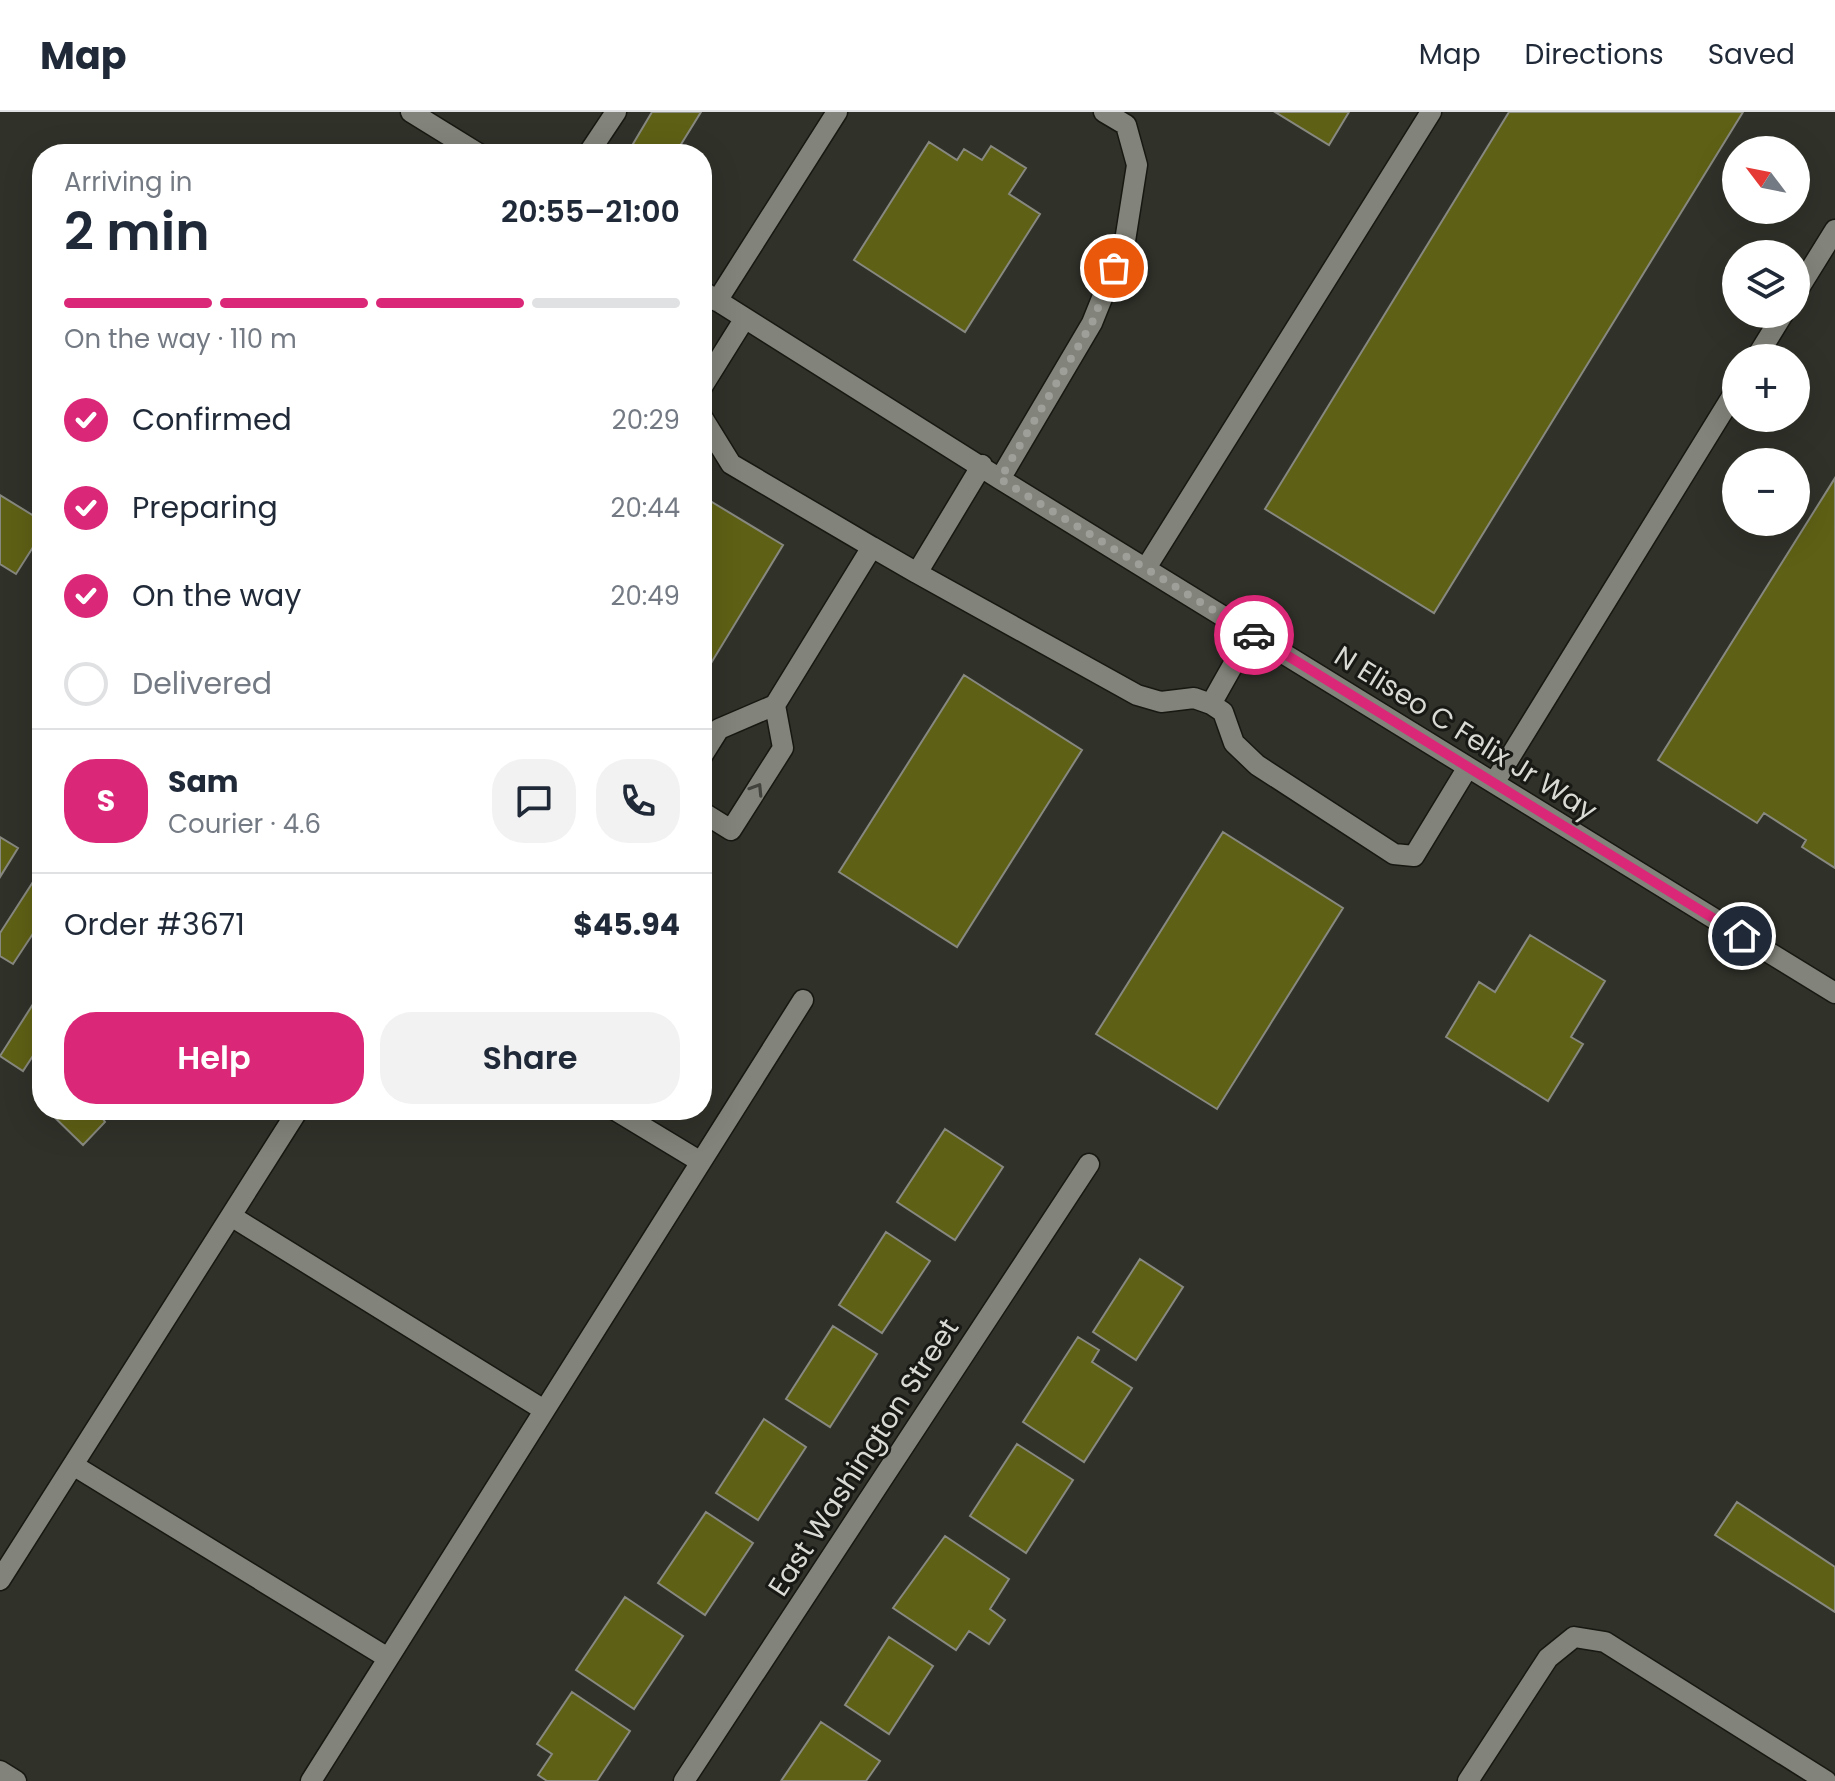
<!DOCTYPE html>
<html lang="en">
<head>
<meta charset="utf-8">
<style>
  body { margin:0; font-family:Poppins,sans-serif; background:#f2f2f3; color:#1f2937; height:100vh; display:flex; flex-direction:column; font-size:30px; white-space:nowrap }
  * { box-sizing:border-box; margin:0 }
  p { font-size:26px; color:#747a83 }
  .icon { flex:none; width:44px; height:44px; fill:none; stroke:currentColor; stroke-width:2; stroke-linecap:round; stroke-linejoin:round }
  .map { position:relative; flex:1; overflow:hidden }
  .panel { position:absolute; left:32px; top:32px; width:680px; height:976px; display:flex; flex-direction:column; background:#fff; border-radius:32px; box-shadow:0 8px 32px #0002 }
  .panel>* { flex:none }
  .needle { width:52px; rotate:302deg }
  .buttons { position:absolute; left:1722px; top:24px; display:grid; gap:16px }
  .buttons a { display:grid; place-items:center; width:88px; height:88px; border-radius:50%; background:#fff; box-shadow:0 8px 32px #0002; font-size:40px }
  .pin { position:absolute; display:grid; place-items:center; width:68px; height:68px; color:#fff; margin:-34px; border:4px solid #fff; border-radius:50%; box-shadow:0 2px 8px #0007 }
  .courier { position:absolute; display:grid; place-items:center; width:80px; height:80px; margin:-40px; border:6px solid #db2777; border-radius:50%; background:#fff; color:#222; box-shadow:0 2px 10px #0007 }
  .headline em { font-style:normal; font-weight:600 }
  .headline div { display:flex; flex-direction:column-reverse }
  .headline { display:flex; align-items:center; justify-content:space-between; height:136px; padding:0 32px }
  h1 { font-size:52px; font-weight:600; line-height:60px }
  .bar { display:grid; grid-template-columns:repeat(4,1fr); gap:12px 8px; align-content:center; height:96px; padding:0 32px }
  .bar i { height:10px; border-radius:6px; background:#e0e1e3 }
  .bar .selected { background:#db2777 }
  .bar p { grid-column:span 4 }
  .line { display:flex; align-items:center; gap:20px; padding:0 32px; border-top:2px solid #e0e1e3 }
  .line div { flex:1 }
  .round { display:grid; place-items:center; flex:none; width:84px; height:84px; border-radius:32px; background:#f2f2f3 }
  ol { padding:0 32px; list-style:none }
  li { display:flex; align-items:center; gap:24px; height:88px }
  li p { margin-inline-start:auto }
  li .icon { padding:8px; border-radius:50%; background:#db2777; color:#fff; stroke-width:4 }
  li:last-child { color:#747a83 }
  li i { width:44px; height:44px; border:4px solid #e0e1e3; border-radius:50% }
  .primary-button { display:flex; gap:16px; margin-top:auto; padding:16px 32px }
  .primary-button a { flex:1; height:92px; border-radius:32px; background:#db2777; color:#fff; font-size:32px; font-weight:600; line-height:92px; text-align:center }
  .primary-button a+a { background:#f2f2f3; color:#1f2937 }
  header { display:flex; align-items:center; gap:48px; box-sizing:border-box; height:112px; padding:0 40px; background:#fff; border-bottom:2px solid #e0e1e3 }
  header strong { font-size:38px }
  nav { display:flex; gap:44px; margin-inline-start:auto; font-size:28px }
  .map>svg:first-child { display:block }
  .building { fill:#5e6015; stroke:#87887f; stroke-width:2 }
  .lines { fill:none; stroke-linecap:round; stroke-linejoin:round }
  .minor-casing { stroke:#181812; stroke-width:23 }
  .minor { stroke:#82837a; stroke-width:20 }
  .oneway { stroke:#42433d }
  .done { stroke:#9e9f99; stroke-width:8; stroke-dasharray:0 14.4 }
  .route { stroke:#db2777; stroke-width:10 }
  .labels { text-anchor:middle; stroke-width:6; stroke-linejoin:round; paint-order:stroke }
  .street-label { font-size:28px; fill:#dadad5; stroke:#181815 }
</style>
</head>
<body>
<header>
<strong>Map</strong>
<nav><a>Map</a><a>Directions</a><a>Saved</a></nav>
</header>
<div class="map">
<svg width="1835" height="1669" viewBox="0 0 1835 1669">
  <rect width="100%" height="100%" fill="#303129"/>
  <path class="building" d="M652 0H701L675 42H627Z
    M1275 0H1349L1329 33Z
    M1509 0H1743L1434 501 1265 397Z
    M929 30 957 48 964 37 982 48 991 34 1026 56 1009 82 1040 102 965 220 854 148Z
    M1835 366V756L1802 735 1806 728 1764 701 1757 711 1658 648Z
    M0 383 42 409V421L16 462 0 452Z
    M702 384 783 433 702 566Z
    M964 563 1082 638 957 835 839 760Z
    M1223 720 1343 796 1217 997 1096 922Z
    M0 725 18 736 0 765Z
    M42 756V808L13 852 0 844V821Z
    M1530 823 1605 869 1571 925 1583 932 1548 989 1446 925 1479 870 1495 880Z
    M42 878V930L23 959 0 944Z
    M47 998H112L103 1007 105 1010 83 1033Z
    M945 1017 1003 1055 955 1128 897 1090Z
    M886 1120 930 1149 882 1221 839 1193Z
    M1140 1147 1183 1175 1136 1248 1093 1220Z
    M833 1214 877 1242 830 1315 786 1287Z
    M1078 1225 1099 1238 1092 1250 1132 1276 1084 1350 1023 1310Z
    M764 1307 806 1335 758 1408 716 1381Z
    M1017 1332 1073 1368 1026 1441 970 1404Z
    M1737 1390 1835 1455V1500L1715 1423Z
    M706 1400 753 1431 705 1503 658 1471Z
    M945 1424 1009 1467 990 1497 1005 1508 989 1532 969 1519 956 1538 893 1496Z
    M625 1485 683 1524 634 1597 576 1558Z
    M889 1525 933 1554 889 1622 845 1593Z
    M572 1580 630 1619 597 1669H547L538 1663 552 1642 537 1632Z
    M821 1610 880 1649 866 1669H781Z"/>
  <g class="lines">
    <defs>
      <path id="minor" d="M411 0 479 42
        M588 42 616 0
        M702 179 1000 367 1835 881
        M1796 181 1835 118
        M717 189 837 0
        M1756 246 1783 202
        M702 275 745 206
        M702 305 731 352 872 435 775 593 719 617 702 644
        M1000 367 1092 211 1125 129 1137 53 1126 13 1104 0
        M872 435 917 461 982 353
        M1146 456 1431 0
        M917 461 1137 583 1161 590 1194 586 1211 592 1223 600 1234 631 1257 653 1394 742 1414 744 1468 655
        M1211 592 1251 521
        M1494 671 1736 278
        M702 700 731 718 783 636 775 593
        M615 998 701 1050
        M231 1104 544 1298
        M73 1353 388 1546
        M0 1468 298 998
        M0 1659 16 1669
        M311 1669 803 888
        M684 1669 1089 1052
        M1468 1669 1548 1546 1574 1525 1605 1530 1826 1669"/>
    </defs>
    <use href="#minor" class="minor-casing"/>
    <use href="#minor" class="minor"/>
  </g>
  <defs><path id="oneway-chevron" d="M-2-3.5L2.5 0L-2 3.5" fill="none" stroke-width="1.6" stroke-linecap="round" stroke-linejoin="round" transform="scale(2)"/></defs>
  <use class="oneway" href="#oneway-chevron" transform="translate(757 677) rotate(-58)"/>
  <g class="lines">
    <path class="done" d="M1114 156 1092 211 1000 367 1254 523"/>
    <path class="route" d="M1254 523 1742 824"/>
  </g>
  <g class="labels">
    <g class="street-label">
      <text transform="translate(1466 621) rotate(32)" y="10">N Eliseo C Felix Jr Way</text>
      <text transform="translate(863 1345) rotate(-57)" y="10">East Washington Street</text>
    </g>
  </g>
</svg>
<div class="buttons">
<a><svg class="needle" viewBox="-14 -14 28 28"><path d="M0-13l5 13h-10z" fill="#e53935"/><path d="M0 13l5-13h-10z" fill="#747a83"/></svg></a>
<a><svg class="icon" aria-label="layers" viewBox="0 0 24 24"><path d="M12 4l9 5-9 5-9-5zM3 14l9 5 9-5"/></svg></a>
<a>+</a>
<a>−</a>
</div>
<div class="pin" style="left:1114px;top:156px;background:#ea580c"><svg class="icon" aria-label="bag" viewBox="0 0 24 24"><path d="M5 8h14l-1 12H6zM9 8a3 3 0 0 1 6 0"/></svg></div>
<div class="pin" style="left:1742px;top:824px;background:#1f2937"><svg class="icon" aria-label="home" viewBox="0 0 24 24"><path d="M3 11l9-7 9 7M6 9v11h12V9"/></svg></div>
<div class="courier" style="left:1254px;top:523px"><svg class="icon" aria-label="car" viewBox="0 0 24 24"><path d="M5 17H2v-5l4-1 3-4h7l3 4 3 1v5h-3M9 17h6M6 11h13"/><circle cx="7" cy="17" r="2"/><circle cx="17" cy="17" r="2"/></svg></div>
<section class="panel">
<div class="headline"><div><h1>2 min</h1><p>Arriving in</p></div><em>20:55–21:00</em></div>
<div class="bar"><i class="selected"></i><i class="selected"></i><i class="selected"></i><i></i><p>On the way · 110 m</p></div>
<ol>
<li><svg class="icon" aria-label="check" viewBox="0 0 24 24"><path d="M5 12l5 5 9-10"/></svg>Confirmed<p>20:29</p></li>
<li><svg class="icon" aria-label="check" viewBox="0 0 24 24"><path d="M5 12l5 5 9-10"/></svg>Preparing<p>20:44</p></li>
<li><svg class="icon" aria-label="check" viewBox="0 0 24 24"><path d="M5 12l5 5 9-10"/></svg>On the way<p>20:49</p></li>
<li><i></i>Delivered</li>
</ol>
<div class="line" style="height:144px"><b class="round" style="background:#db2777;color:#fff">S</b><div><b>Sam</b><p>Courier · 4.6</p></div><a class="round"><svg class="icon" aria-label="chat" viewBox="0 0 24 24"><path d="M4 5h16v11H9l-5 4z"/></svg></a><a class="round"><svg class="icon" aria-label="phone" viewBox="0 0 24 24"><path d="M5 4h4l2 5-3 2q2 4 5 5l2-3 5 2v4C11 20 4 13 5 4z"/></svg></a></div>
<div class="line" style="height:104px"><div>Order #3671</div><b>$45.94</b></div>
<div class="primary-button"><a>Help</a><a>Share</a></div>
</section>
</div>
</body>
</html>
